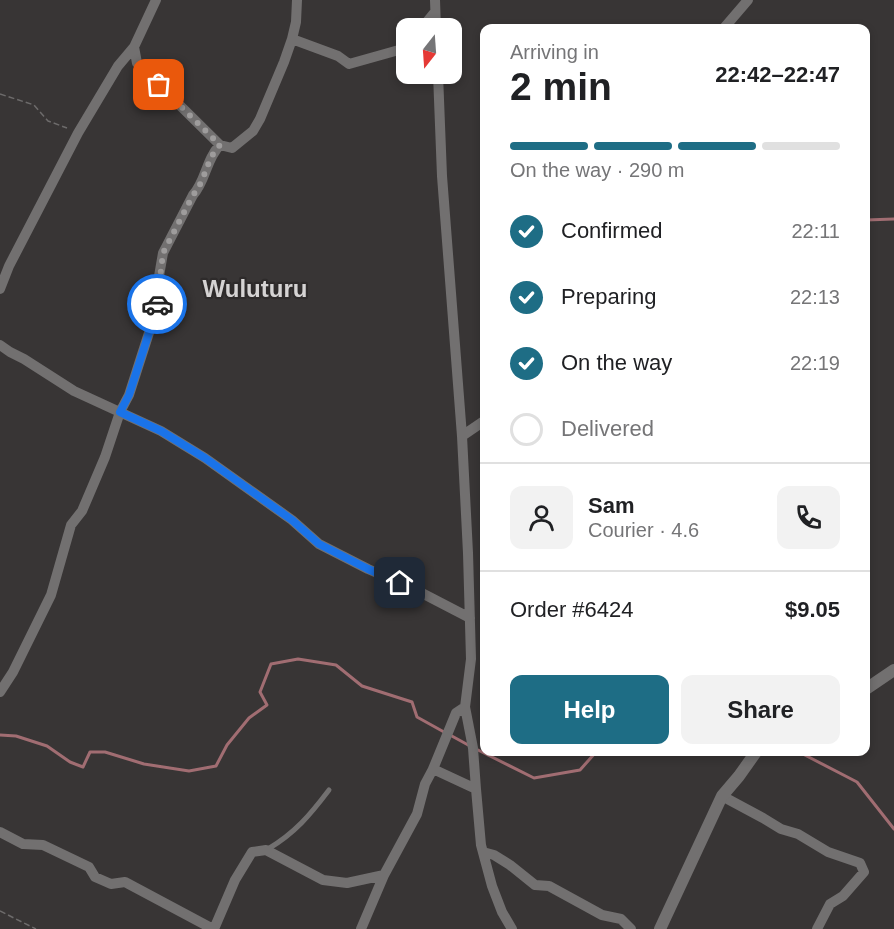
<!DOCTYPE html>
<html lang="en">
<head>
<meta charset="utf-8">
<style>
  body { margin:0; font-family:Arial,sans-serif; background:#f2f2f2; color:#202124; height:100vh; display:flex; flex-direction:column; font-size:22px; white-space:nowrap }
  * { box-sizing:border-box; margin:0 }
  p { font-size:20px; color:#757577 }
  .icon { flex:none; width:33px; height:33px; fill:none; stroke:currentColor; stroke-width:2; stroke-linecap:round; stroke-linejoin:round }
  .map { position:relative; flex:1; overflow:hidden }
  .drawer { position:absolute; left:480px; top:24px; width:390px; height:732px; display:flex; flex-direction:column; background:#fff; border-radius:12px; box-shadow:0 3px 9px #0003 }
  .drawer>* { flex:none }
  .needle { width:39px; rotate:197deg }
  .controls { position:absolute; left:396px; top:18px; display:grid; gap:12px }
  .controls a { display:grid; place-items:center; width:66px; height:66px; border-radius:12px; background:#fff; box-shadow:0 3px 9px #0003; font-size:30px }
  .pin { position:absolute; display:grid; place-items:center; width:51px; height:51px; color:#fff; margin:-26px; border-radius:12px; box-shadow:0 3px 9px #0006 }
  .courier { position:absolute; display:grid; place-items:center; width:60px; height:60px; margin:-30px; border:4px solid #1a73e8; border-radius:50%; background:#fff; color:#222; box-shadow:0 2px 8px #0007 }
  .summary em { font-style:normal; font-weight:700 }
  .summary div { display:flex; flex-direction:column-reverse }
  .summary { display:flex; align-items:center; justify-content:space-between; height:102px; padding:0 30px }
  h1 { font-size:39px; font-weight:700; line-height:45px }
  .bar { display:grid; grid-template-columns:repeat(4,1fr); gap:9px 6px; align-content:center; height:72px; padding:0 30px }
  .bar i { height:8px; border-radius:4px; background:#e0e0e0 }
  .bar .selected { background:#1e6d85 }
  .bar p { grid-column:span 4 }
  .line { display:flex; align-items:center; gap:15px; padding:0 30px; border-top:2px solid #e0e0e0 }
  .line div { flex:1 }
  .round { display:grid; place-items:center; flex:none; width:63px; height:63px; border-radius:12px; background:#f2f2f2 }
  ol { padding:0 30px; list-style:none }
  li { display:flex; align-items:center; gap:18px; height:66px }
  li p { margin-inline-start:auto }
  li .icon { padding:6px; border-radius:50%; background:#1e6d85; color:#fff; stroke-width:4 }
  li:last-child { color:#757577 }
  li i { width:33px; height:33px; border:3px solid #e0e0e0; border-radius:50% }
  .primary-button { display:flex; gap:12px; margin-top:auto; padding:12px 30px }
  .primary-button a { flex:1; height:69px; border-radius:12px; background:#1e6d85; color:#fff; font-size:24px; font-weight:700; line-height:69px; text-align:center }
  .primary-button a+a { background:#f2f2f2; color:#202124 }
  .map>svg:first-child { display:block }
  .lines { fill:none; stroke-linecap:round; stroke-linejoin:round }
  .stream { stroke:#a16d72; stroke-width:3 }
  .path { stroke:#6d6b6b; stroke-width:1.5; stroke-dasharray:6 3; stroke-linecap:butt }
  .service { stroke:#727070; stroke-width:5 }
  .minor { stroke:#727070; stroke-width:10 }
  .tertiary { stroke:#727070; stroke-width:12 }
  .done { stroke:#9e9c9c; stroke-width:6; stroke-dasharray:0 10.8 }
  .route { stroke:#1a73e8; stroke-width:8 }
  .labels { text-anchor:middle; stroke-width:4.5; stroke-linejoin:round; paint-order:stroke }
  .district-label { font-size:24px; font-weight:bold; fill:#d5d3d3; stroke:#2e2b2b }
</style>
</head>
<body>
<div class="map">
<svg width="894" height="929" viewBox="0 0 894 929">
  <rect width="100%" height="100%" fill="#383535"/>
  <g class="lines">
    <path class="stream" d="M866 220 894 219
      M0 735 16 736 47 746 70 762 83 767 90 752H105L144 764 189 771 216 766 227 745 249 718 267 705 260 692 271 664 298 659 336 665 362 686 412 702 417 717 444 732
      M450 735 470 746
      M476 749 534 778 580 770 596 752
      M799 752 857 782 894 829"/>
    <path class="path" d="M0 94 34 105 48 121 67 128
      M0 911 36 929"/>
    <path class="service" d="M268 849C295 833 310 815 329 790"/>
    <path class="minor" d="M435 0 436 28
      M422 28 435 12
      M724 28 748 0
      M292 39 338 56 349 64 406 48
      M134 47 137 63 220 145
      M438 74 442 176 462 436 468 553 471 659 465 707 473 748 476 789 481 845 492 886 502 912 512 929
      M0 289 9 266 78 133 118 66 134 47 156 0
      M0 345 10 352 24 359 74 391 161 431 205 458 292 520 319 544 368 569 416 590 470 618
      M462 436 484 421
      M0 692 13 672 51 595 71 525 82 511 88 497 105 457 120 412 129 395 156 311 158 282 163 253 193 195C206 181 206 159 220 145L232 148 253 131 260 119 284 62 292 39 296 22 297 0
      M433 769 456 713 465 707
      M722 796 763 818 781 829 798 834 828 852 860 863 864 872 843 896 830 904 817 929
      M0 832 23 844 43 845 89 867 95 877 111 884 125 882 213 929
      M483 852 494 855 510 865 535 885 549 886 602 915 621 919 631 929
      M214 929 235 880 252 852 266 850 323 880 347 883 384 875
      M361 929 384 875 417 814 425 784 433 769 476 789"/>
    <path class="tertiary" d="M866 689 894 670
      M660 929 722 796 739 776 756 752"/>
  </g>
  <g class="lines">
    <path class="done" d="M157 304 163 253 193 195C206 180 206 159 220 145L159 85"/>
    <path class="route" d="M157 304 156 311 129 395 120 412 161 431 205 458 292 520 319 544 368 569 400 583"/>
  </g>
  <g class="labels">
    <g class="district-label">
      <text x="255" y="297">Wuluturu</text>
    </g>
  </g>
</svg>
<div class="controls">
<a><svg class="needle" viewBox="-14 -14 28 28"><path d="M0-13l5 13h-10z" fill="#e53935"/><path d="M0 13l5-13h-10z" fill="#757577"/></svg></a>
</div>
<div class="pin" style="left:159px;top:85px;background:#ea580c"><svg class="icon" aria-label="bag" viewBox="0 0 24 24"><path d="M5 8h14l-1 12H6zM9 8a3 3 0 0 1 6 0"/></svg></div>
<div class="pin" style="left:400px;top:583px;background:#1f2937"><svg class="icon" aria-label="home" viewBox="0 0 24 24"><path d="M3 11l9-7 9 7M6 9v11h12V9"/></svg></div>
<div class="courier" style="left:157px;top:304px"><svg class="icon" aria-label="car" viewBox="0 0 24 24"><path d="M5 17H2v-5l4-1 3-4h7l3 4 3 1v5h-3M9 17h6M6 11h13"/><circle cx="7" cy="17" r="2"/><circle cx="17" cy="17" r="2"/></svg></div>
<section class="drawer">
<div class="summary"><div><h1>2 min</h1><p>Arriving in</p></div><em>22:42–22:47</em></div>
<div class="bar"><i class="selected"></i><i class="selected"></i><i class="selected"></i><i></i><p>On the way · 290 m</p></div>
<ol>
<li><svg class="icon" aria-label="check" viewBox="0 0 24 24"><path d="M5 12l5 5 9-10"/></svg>Confirmed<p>22:11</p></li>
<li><svg class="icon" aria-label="check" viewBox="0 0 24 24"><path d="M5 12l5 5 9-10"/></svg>Preparing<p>22:13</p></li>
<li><svg class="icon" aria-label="check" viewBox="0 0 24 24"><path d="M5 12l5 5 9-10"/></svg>On the way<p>22:19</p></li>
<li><i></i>Delivered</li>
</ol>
<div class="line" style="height:108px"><a class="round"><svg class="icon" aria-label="person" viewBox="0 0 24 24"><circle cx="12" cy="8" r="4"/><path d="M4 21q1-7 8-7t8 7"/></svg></a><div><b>Sam</b><p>Courier · 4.6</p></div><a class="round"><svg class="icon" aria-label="phone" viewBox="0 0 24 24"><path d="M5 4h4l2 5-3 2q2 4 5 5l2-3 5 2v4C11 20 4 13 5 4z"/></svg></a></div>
<div class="line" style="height:78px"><div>Order #6424</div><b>$9.05</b></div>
<div class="primary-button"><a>Help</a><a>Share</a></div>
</section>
</div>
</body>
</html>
